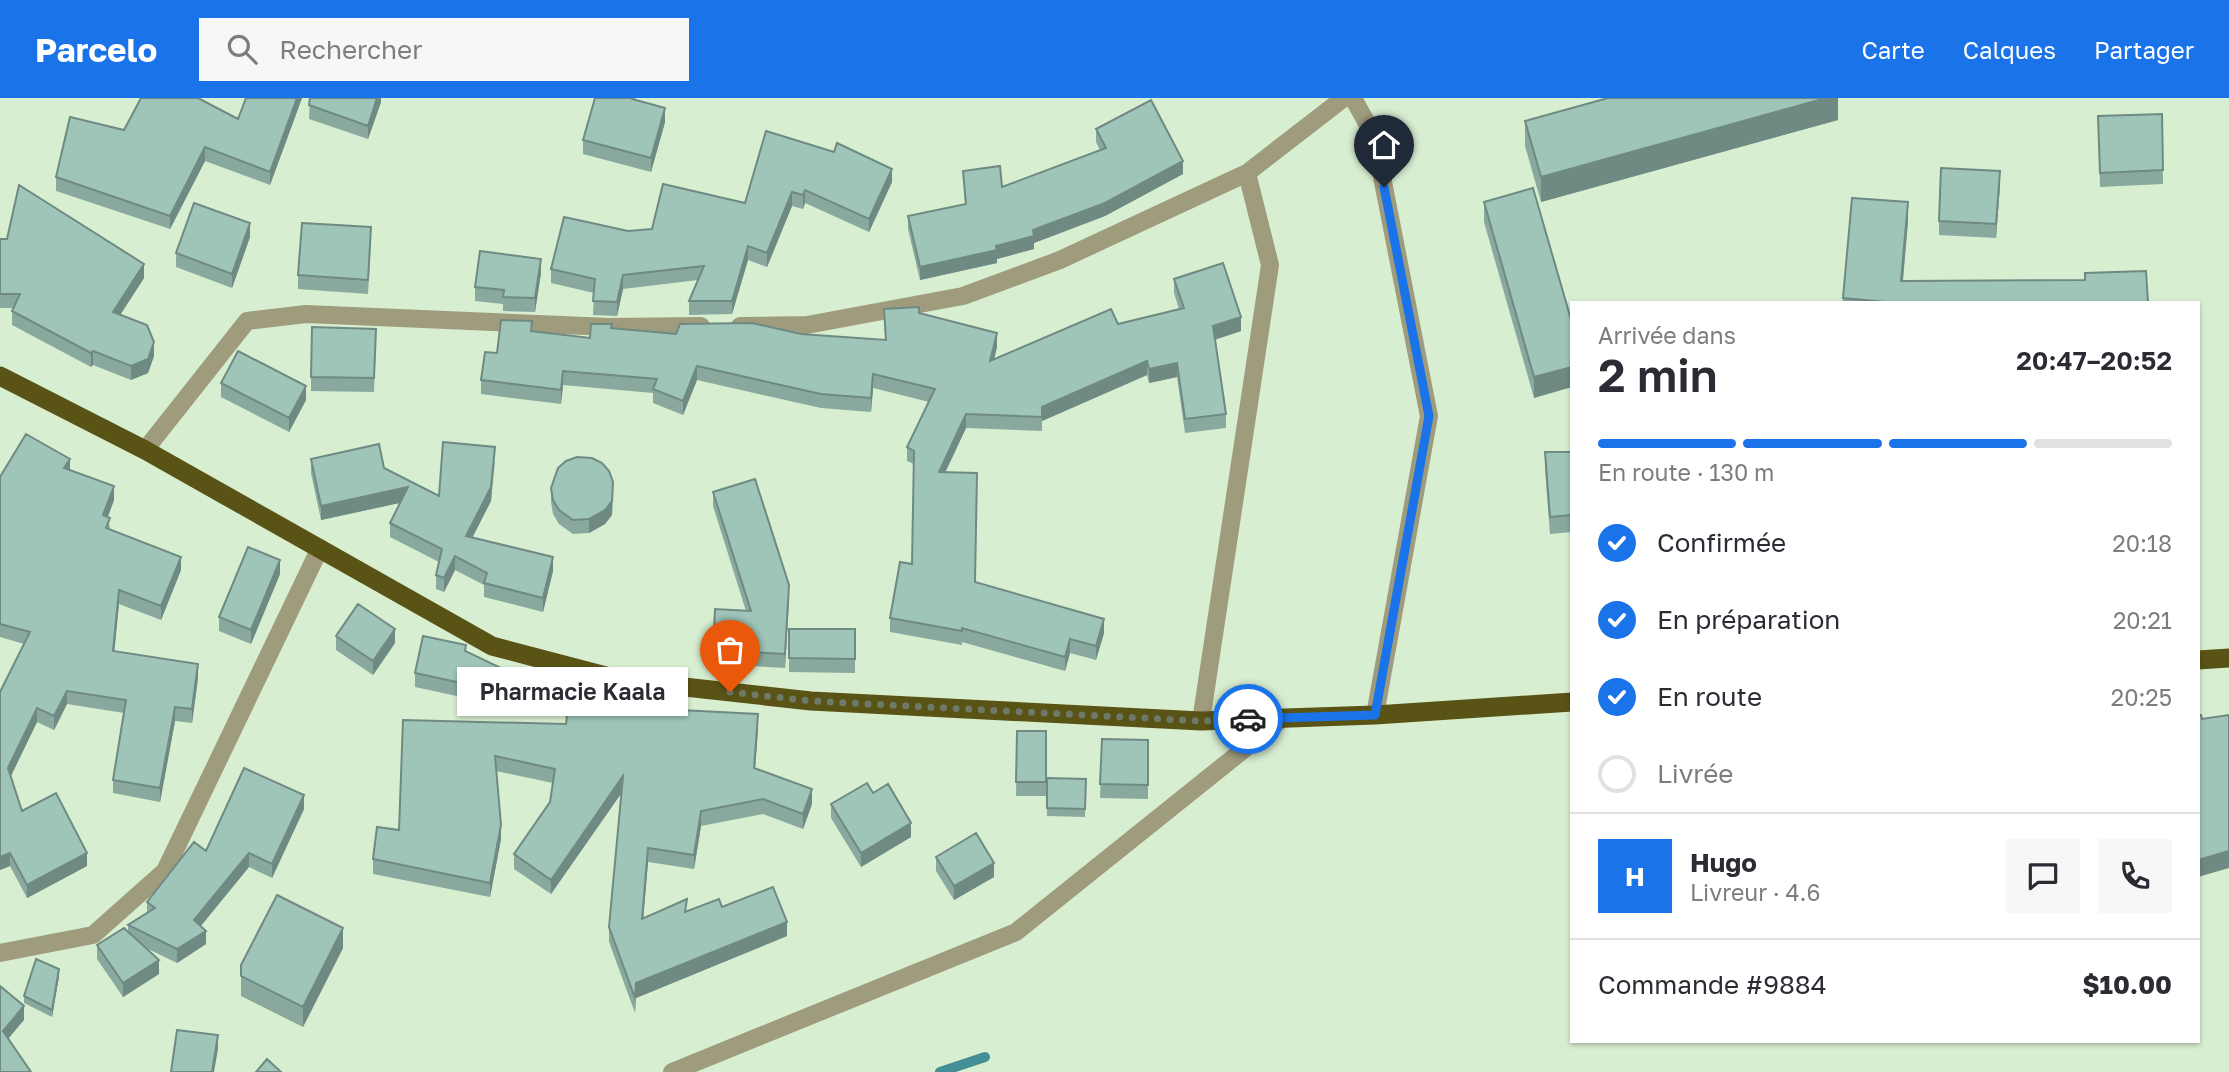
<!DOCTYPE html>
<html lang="fr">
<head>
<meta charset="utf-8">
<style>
  body { margin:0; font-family:"Golos Text",sans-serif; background:#f7f7f7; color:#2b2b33; height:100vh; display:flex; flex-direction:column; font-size:26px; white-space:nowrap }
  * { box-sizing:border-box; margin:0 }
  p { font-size:23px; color:#7c7c81 }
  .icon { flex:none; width:38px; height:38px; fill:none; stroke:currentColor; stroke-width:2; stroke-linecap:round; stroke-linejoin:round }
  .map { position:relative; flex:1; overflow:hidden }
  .drawer { position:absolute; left:1570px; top:203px; width:630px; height:742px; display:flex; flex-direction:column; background:#fff; border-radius:0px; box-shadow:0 2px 5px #0004 }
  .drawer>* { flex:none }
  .pin { position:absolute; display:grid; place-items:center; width:60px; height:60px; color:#fff; margin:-72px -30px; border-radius:50% 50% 50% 0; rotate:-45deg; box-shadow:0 0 7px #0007 }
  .pin .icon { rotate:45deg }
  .courier { position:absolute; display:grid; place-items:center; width:70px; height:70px; margin:-35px; border:5px solid #1a73e8; border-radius:50%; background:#fff; color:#222; box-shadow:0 2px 9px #0007 }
  .bubble { position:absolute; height:49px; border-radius:0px; background:#fff; box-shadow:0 2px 5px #0004; font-size:23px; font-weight:600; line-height:49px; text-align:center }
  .headline em { font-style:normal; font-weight:600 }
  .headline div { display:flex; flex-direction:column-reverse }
  .headline { display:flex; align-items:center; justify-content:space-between; height:119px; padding:0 28px }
  h1 { font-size:46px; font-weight:600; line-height:52px }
  .bar { display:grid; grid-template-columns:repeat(4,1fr); gap:10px 7px; align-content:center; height:84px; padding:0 28px }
  .bar i { height:9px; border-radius:5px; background:#e1e1e2 }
  .bar .selected { background:#1a73e8 }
  .bar p { grid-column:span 4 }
  .line { display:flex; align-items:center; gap:18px; padding:0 28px; border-top:2px solid #e1e1e2 }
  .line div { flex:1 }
  .round { display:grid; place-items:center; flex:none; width:74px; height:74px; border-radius:0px; background:#f7f7f7 }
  ol { padding:0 28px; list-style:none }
  li { display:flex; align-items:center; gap:21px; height:77px }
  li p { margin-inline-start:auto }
  li .icon { padding:7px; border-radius:50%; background:#1a73e8; color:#fff; stroke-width:4 }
  li:last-child { color:#7c7c81 }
  li i { width:38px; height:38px; border:4px solid #e1e1e2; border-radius:50% }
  header { display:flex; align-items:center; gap:42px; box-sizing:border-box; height:98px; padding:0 35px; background:#1a73e8; color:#fff }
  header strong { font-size:33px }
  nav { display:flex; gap:38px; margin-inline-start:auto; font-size:24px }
  .search { width:490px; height:63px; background:#f7f7f7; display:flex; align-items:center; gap:18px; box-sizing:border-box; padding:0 24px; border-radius:0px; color:#7c7c81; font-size:26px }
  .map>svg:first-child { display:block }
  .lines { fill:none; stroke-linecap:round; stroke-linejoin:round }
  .stream { stroke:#438f95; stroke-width:10 }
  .minor { stroke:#9f9c7d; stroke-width:18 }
  .trunk { stroke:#5a5316; stroke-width:19 }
  .wall { fill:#89a99f }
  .shaded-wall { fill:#6f8a82 }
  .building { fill:#9fc5b9; stroke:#6f8a82; stroke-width:2 }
  .done { stroke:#6d7a69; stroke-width:7; stroke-dasharray:0 12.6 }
  .route { stroke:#1a73e8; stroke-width:9 }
</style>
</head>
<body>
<header>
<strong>Parcelo</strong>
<div class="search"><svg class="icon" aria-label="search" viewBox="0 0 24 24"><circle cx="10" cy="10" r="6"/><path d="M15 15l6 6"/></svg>Rechercher</div>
<nav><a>Carte</a><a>Calques</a><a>Partager</a></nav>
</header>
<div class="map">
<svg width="2229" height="974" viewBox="0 0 2229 974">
  <rect width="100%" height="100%" fill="#d8eed1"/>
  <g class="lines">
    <path class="stream" d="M940 974 985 959"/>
    <path class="minor" d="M1353 0 1374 38 1429 318 1375 617
      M740 228 807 227 963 198 1060 162 1247 75 1344 0
      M145 352 247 223 306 216 610 229 701 228
      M1201 623 1270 167 1247 75
      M0 855 93 837 165 773 320 450
      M672 974 1016 834 1283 620"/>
    <path class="trunk" d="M0 278 145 352 492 548 621 582 811 603 1201 623 1375 617 1572 604
      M2198 562 2229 560"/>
  </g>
  <path class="wall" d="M246 0H302L270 87 205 63 170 131 56 93V79L238 21Z
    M310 0H381V4L368 41 309 21Z
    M595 0H636L635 2 665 24 651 74 583 56V42Z
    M1838 0V22L1541 104 1525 48V23Z
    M2162 16 2163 86 2100 89 2098 18Z
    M1096 31 1183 76 1105 118 1034 145V151L997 161V165L920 182 908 131V118L965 106 963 73 1002 89 1100 52 1096 44Z
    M766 33 892 84 869 134 805 105 803 111 792 108 767 169 748 162 732 216 689 217V203L698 182 623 191 617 218 593 217 594 195 551 185V171L628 133 652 131 745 105Z
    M2000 87 1996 140 1939 137V123Z
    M1484 104 1572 225 1534 300 1484 124Z
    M1908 123 1903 183 2148 205H1843V200Z
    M250 139 232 190 176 169V155Z
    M0 141 144 180 120 217 154 258 148 275 131 282 93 267 91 269 12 227V213L14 210H0Z
    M371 143 368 196 298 191V177Z
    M541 175 535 214 503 213V206L475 203V189Z
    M1174 181 1241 233 1215 242 1226 316V330L1185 335 1177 279 1149 285 1147 277 1042 323V333L966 330 945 374 975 484 1104 535 1096 562 1070 555 1065 573 962 544V547L890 534V520L912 466 914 366 907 363V349L929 304 873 290 871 314 821 310 697 282 683 317 653 305V295L563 287 561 306 481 296V282L497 255 532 233 590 240 612 230 676 236H801L885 242 884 211 919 215 997 249 994 262 1118 226 1179 211 1174 195Z
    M376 245 374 294 311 293V279Z
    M221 285 306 302 289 334 221 299Z
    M1545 354H1572V434L1550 436 1545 371Z
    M311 361 384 370 439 398 495 363 491 403 472 440 553 473 543 514 484 499V487L455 472 444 494 436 491V477L439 464 390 439V425L400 405 321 422 311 375Z
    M70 372 114 402 108 419 110 431 181 472 161 522 119 506 114 553 198 580 192 625 175 623 160 704 113 695V682L124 615 67 606 54 632 37 624 11 678 22 713 87 768 27 800 10 768 0 772 24 546 0 539V379Z
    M551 390 613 398 612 417 605 426 589 435 573 436 559 426 553 416 551 404Z
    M713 394 789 501 785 570 713 566V552L746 513 713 408Z
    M280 476 251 546 219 533V519Z
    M789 531H855V575L789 574Z
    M336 538 395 545 373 577 336 552Z
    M466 553 549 593V607L545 617 415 589V575Z
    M663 611 758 631 755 670 812 706 803 731 763 716 701 728 694 771 648 764 643 820 722 809 787 838 636 900 635 915 609 844V829L621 695 551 796 514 771V756L550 704 553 685 496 673 501 741 490 799 373 776V761L399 732 403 622 566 626Z
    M1017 633H1046V698H1016Z
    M1102 641 1148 642V701L1100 700Z
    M1047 680 1086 681 1085 719 1047 718Z
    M831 706 911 739 861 769 831 720Z
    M304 711 272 780 249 769 201 828 206 846 177 865 144 849 159 876 123 899 97 861V847L128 834V827L147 815V804L206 753Z
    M936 759 994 779 954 802 936 773Z
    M343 850 303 929 241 898V867Z
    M59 878 52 919 24 905V898Z"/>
  <path class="shaded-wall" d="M297 0H302L270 87V74Z
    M377 0H381V4L368 41V28Z
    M1826 0H1838V22L1541 104V79Z
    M665 10V24L651 74V60Z
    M205 49V63L170 131V118Z
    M1183 63V76L1105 118 1034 145V151L997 161V165L920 182V169L996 148 1033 132Z
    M892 71V84L869 134V121Z
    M2000 73V87L1996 140V126Z
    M805 92V105L803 111V97Z
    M792 94V108L767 169V155Z
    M1908 104V123L1901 202V183Z
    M250 125V139L232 190V176Z
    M748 148V162L732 216V203Z
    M541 161V175L535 214V200Z
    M144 166V180L113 228V214Z
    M623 177V191L617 218V204Z
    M1241 219V233L1213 242V228Z
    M997 235V249L990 277V263Z
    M154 244V258L148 275 131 282V268Z
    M93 253V267L91 269V255Z
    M1147 263V277L1042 323V309Z
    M1177 265V279L1149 285V271Z
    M697 268V282L683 317V303Z
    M1572 269V289L1534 300V279Z
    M563 273V287L561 306V292Z
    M873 276V290L871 314V300Z
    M306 288V302L289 334V320Z
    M966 316V330L939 388V374Z
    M495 349 491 403 466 452V438Z
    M70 361V374L64 370Z
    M613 384 612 417 605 426 589 435V421Z
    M114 388V402L103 431V417Z
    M408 389V403L321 422V408Z
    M455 458V472L444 494V480Z
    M181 459V472L161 522V508Z
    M553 459V473L543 514V500Z
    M280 462V476L251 546V532Z
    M789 487V501L785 570V556Z
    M119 492V506L113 567V553Z
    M1104 521V535L1096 562V548Z
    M395 531V545L373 577V563Z
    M1070 541V555L1065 573V559Z
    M198 566V580L192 625V611Z
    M67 593V606L54 632V618Z
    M549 593V607L545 617V603Z
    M175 609V623L160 704V690Z
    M37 610V624L8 684V670Z
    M758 616V631L754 685V670Z
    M623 678V693L551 796V782Z
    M812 691V706L803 731V716Z
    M304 697V711L272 780V766Z
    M701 713V728L694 771V757Z
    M911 725V739L861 769V755Z
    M501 727V741L490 799V785Z
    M648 750V764L642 835V821Z
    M2229 753V770L2198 779V762Z
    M10 755V768L0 772V759Z
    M87 755V768L27 800V787Z
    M249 755V769L194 836V822Z
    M994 765V779L954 802V788Z
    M787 824V838L636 900 635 915 636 885Z
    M343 830V850L303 929V909Z
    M206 833V846L177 865V851Z
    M159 862V876L123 899V885Z
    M59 871V878L52 919V912Z
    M24 908V922L3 947V933Z
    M218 937V951L214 974H212Z"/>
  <path class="building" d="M141 0H198L238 21 246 0H297L270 74 205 49 170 118 56 79 70 19 124 32Z
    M310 0H377L368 28 309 7Z
    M595 0H632V1L665 10 651 60 583 42Z
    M1608 0H1826L1541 79 1525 23Z
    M1151 2 1183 63 1105 105 1033 132 1034 138 996 148 997 152 920 169 908 118 966 106 963 73 1000 68 1002 89 1106 50 1096 31Z
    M2162 16 2163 72 2100 75 2098 18Z
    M766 33 834 54 837 45 892 71 869 121 805 92 803 97 792 94 767 155 748 148 732 203H689L704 168 623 177 617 204 593 203 595 181 551 171 564 119 628 133 652 131 663 86 745 105Z
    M1941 70 2000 73 1996 126 1939 123Z
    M19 87 144 166 113 214 147 227 154 244 148 261 131 268 93 253 91 255 12 213 20 196H0V141H7Z
    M1533 90 1572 225V269L1534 279 1484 104Z
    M1852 100 1908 104 1901 183 2085 182V175L2146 173 2148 205H1895L1843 200Z
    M194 105 250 125 232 176 176 155Z
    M302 125 371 129 368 182 298 177Z
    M480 153 541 161 535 200 503 199 504 192 475 189Z
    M1223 165 1241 219 1213 228 1226 316 1185 321 1177 265 1149 271 1147 263 1042 309V319L966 316 939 374 977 375 975 484 1104 521 1096 548 1070 541 1065 559 962 530V533L890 520 900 464 912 466 914 353 907 349 935 291 873 276 871 300 821 296 697 268 683 303 653 291 657 281 563 273 561 292 481 282 485 254 497 255 501 222 532 223 531 233 590 240 591 226H612L611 230 676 236 680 226 752 225 801 236 886 242 884 211 919 209V215L997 235 990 263 1111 211 1118 226 1184 210 1174 181Z
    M312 229 376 231 374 280 311 279Z
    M238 253 306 288 289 320 221 285Z
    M26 336 70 361 64 370 114 388 103 417 110 420 106 430 181 459 161 508 119 492 113 553 198 566 192 611 175 609 160 690 113 682 126 602 67 593 54 618 37 610 8 670 22 713 56 695 87 755 27 787 10 755 0 759V594L30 534 0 526V379Z
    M443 344 495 349 491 389 466 438 553 459 543 500 484 485 487 475 455 458 444 480 436 477 442 451 390 425 408 389 321 408 311 361 379 346 384 370 439 398Z
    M1545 354H1572V417L1550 419Z
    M577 359 592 360 602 365 609 373 613 384 612 403 605 412 589 421 573 422 559 412 553 402 551 390 558 370 566 363Z
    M755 381 789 487 785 556 713 552 715 511 751 513 713 394Z
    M248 449 280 462 251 532 219 519Z
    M358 506 395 531 373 563 336 538Z
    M789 531H855V561L789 560Z
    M423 538 466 547 465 553 549 593 545 603 415 575Z
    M570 590 633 593 663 597 661 611 758 616 754 670 812 691 803 716 763 701 701 713 694 757 648 750 642 821 687 801 685 814 719 801 722 809 773 789 787 824 636 885 635 900 609 829 623 678 551 782 514 756 550 704 555 671 495 658 501 727 490 785 373 761 377 729 399 732 403 622 566 626Z
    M2198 617H2201L2202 621 2229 617V753L2198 762Z
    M1017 633H1046V684H1016Z
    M1102 641 1148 642V687L1100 686Z
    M244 670 304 697 272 766 249 755 194 822 206 833 177 851 128 827 155 810 147 804 194 744 206 753Z
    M1047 680 1086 681 1085 711 1047 710Z
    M867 685 873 695 888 686 911 725 861 755 831 706Z
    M976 735 994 765 954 788 936 759Z
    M277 797 343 830 303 909 241 878V867Z
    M124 830 159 862 123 885 97 847Z
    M36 861 59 871 52 912 24 898Z
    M0 888 24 908 3 933 31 974H0Z
    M177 932 218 937 212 974H171Z
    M267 961 281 974H256Z"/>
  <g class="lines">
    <path class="done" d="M730 594 811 603 1201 623 1248 621"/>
    <path class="route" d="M1248 621 1375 617 1429 318 1384 89"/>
  </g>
</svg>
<div class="pin" style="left:730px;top:594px;background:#ea580c"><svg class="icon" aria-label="bag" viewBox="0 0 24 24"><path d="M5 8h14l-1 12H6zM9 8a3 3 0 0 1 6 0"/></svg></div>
<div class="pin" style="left:1384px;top:89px;background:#1f2937"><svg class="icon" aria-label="home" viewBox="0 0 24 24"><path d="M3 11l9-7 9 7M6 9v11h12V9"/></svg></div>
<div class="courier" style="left:1248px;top:621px"><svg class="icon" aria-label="car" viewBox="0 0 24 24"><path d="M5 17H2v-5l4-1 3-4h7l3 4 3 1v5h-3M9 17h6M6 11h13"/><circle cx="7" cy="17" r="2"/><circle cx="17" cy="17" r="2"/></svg></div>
<div class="bubble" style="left:457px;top:569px;width:231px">Pharmacie Kaala</div>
<section class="drawer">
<div class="headline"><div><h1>2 min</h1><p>Arrivée dans</p></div><em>20:47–20:52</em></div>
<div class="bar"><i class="selected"></i><i class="selected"></i><i class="selected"></i><i></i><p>En route · 130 m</p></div>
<ol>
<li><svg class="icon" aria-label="check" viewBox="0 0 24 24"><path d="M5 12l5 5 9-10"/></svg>Confirmée<p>20:18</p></li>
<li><svg class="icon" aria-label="check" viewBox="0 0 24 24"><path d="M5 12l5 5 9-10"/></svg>En préparation<p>20:21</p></li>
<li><svg class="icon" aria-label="check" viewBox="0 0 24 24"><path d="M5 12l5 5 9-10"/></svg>En route<p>20:25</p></li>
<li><i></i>Livrée</li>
</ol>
<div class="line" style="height:126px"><b class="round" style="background:#1a73e8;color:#fff">H</b><div><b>Hugo</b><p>Livreur · 4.6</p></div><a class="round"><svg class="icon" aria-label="chat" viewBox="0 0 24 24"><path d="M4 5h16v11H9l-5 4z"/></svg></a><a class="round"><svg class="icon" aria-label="phone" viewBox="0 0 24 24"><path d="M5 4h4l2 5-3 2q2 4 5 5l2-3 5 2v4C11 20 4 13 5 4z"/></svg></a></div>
<div class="line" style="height:91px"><div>Commande #9884</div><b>$10.00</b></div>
</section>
</div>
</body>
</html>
